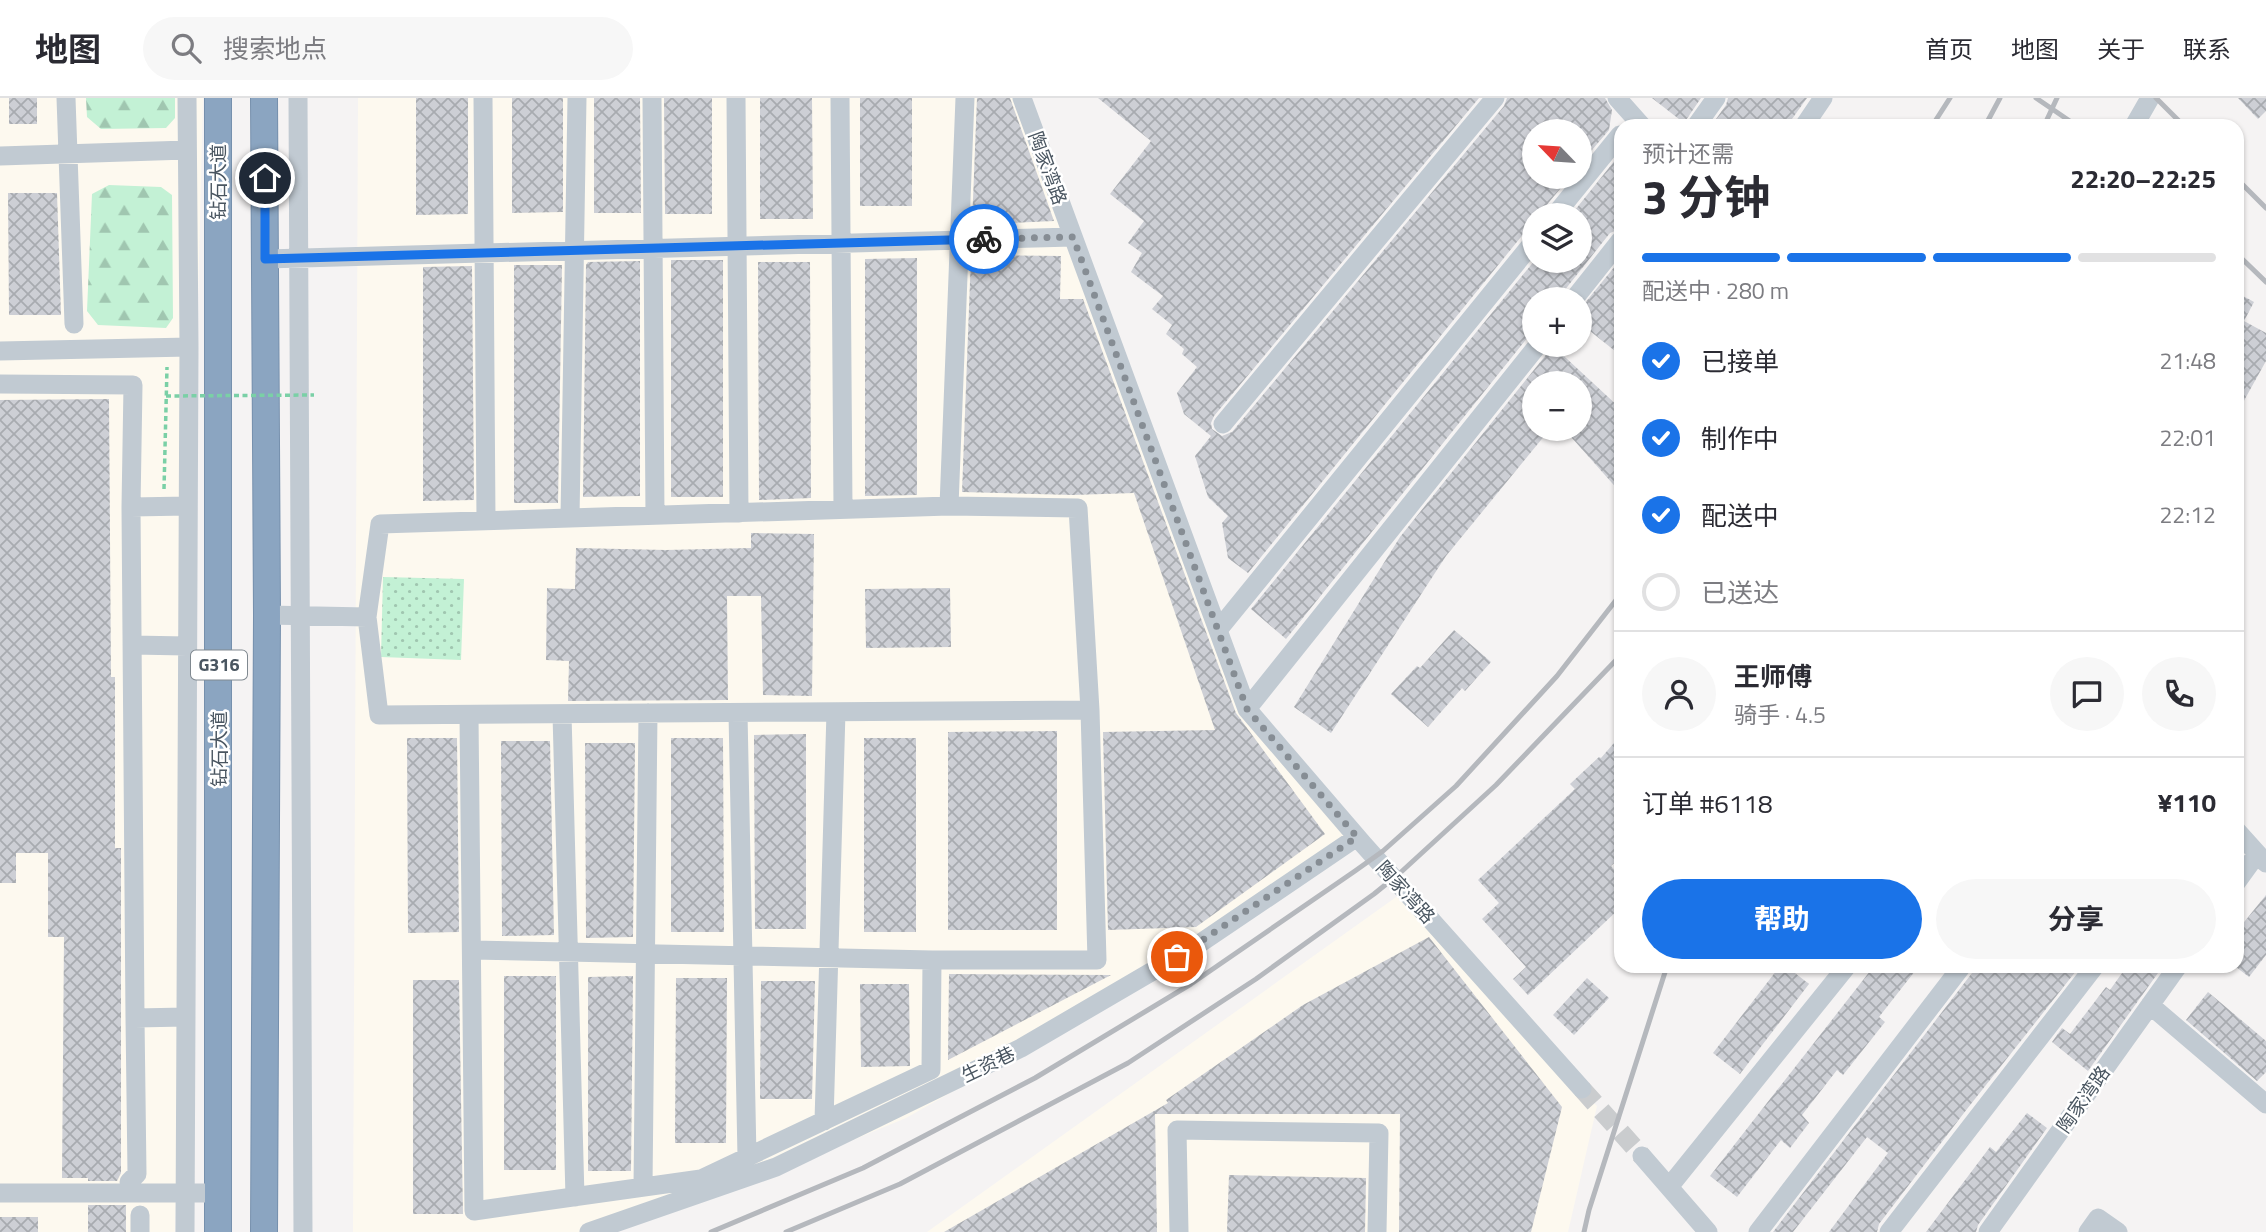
<!DOCTYPE html>
<html lang="zh">
<head>
<meta charset="utf-8">
<style>
  body { margin:0; font-family:"Titillium Web","Noto Sans SC",sans-serif; background:#f7f7f7; color:#2b2b33; height:100vh; display:flex; flex-direction:column; font-size:26px; white-space:nowrap }
  * { box-sizing:border-box; margin:0 }
  p { font-size:23px; color:#7c7c81 }
  .icon { flex:none; width:38px; height:38px; fill:none; stroke:currentColor; stroke-width:2; stroke-linecap:round; stroke-linejoin:round }
  .map { position:relative; flex:1; overflow:hidden }
  .drawer { position:absolute; left:1614px; top:21px; width:630px; height:854px; display:flex; flex-direction:column; background:#fff; border-radius:21px; box-shadow:0 2px 5px #0004 }
  .drawer>* { flex:none }
  .needle { width:46px; rotate:295deg }
  .fabs { position:absolute; left:1522px; top:21px; display:grid; gap:14px }
  .fabs a { display:grid; place-items:center; width:70px; height:70px; border-radius:50%; background:#fff; box-shadow:0 2px 5px #0004; font-size:35px }
  .pin { position:absolute; display:grid; place-items:center; width:60px; height:60px; color:#fff; margin:-30px; border:4px solid #fff; border-radius:50%; box-shadow:0 2px 7px #0007 }
  .courier { position:absolute; display:grid; place-items:center; width:70px; height:70px; margin:-35px; border:5px solid #1a73e8; border-radius:50%; background:#fff; color:#222; box-shadow:0 2px 9px #0007 }
  .overview em { font-style:normal; font-weight:700 }
  .overview div { display:flex; flex-direction:column-reverse }
  .overview { display:flex; align-items:center; justify-content:space-between; height:119px; padding:0 28px }
  h1 { font-size:46px; font-weight:700; line-height:52px }
  .bar { display:grid; grid-template-columns:repeat(4,1fr); gap:10px 7px; align-content:center; height:84px; padding:0 28px }
  .bar i { height:9px; border-radius:5px; background:#e1e1e2 }
  .bar .selected { background:#1a73e8 }
  .bar p { grid-column:span 4 }
  .line { display:flex; align-items:center; gap:18px; padding:0 28px; border-top:2px solid #e1e1e2 }
  .line div { flex:1 }
  .round { display:grid; place-items:center; flex:none; width:74px; height:74px; border-radius:37px; background:#f7f7f7 }
  ol { padding:0 28px; list-style:none }
  li { display:flex; align-items:center; gap:21px; height:77px }
  li p { margin-inline-start:auto }
  li .icon { padding:7px; border-radius:50%; background:#1a73e8; color:#fff; stroke-width:4 }
  li:last-child { color:#7c7c81 }
  li i { width:38px; height:38px; border:4px solid #e1e1e2; border-radius:50% }
  .action { display:flex; gap:14px; margin-top:auto; padding:14px 28px }
  .action a { flex:1; height:80px; border-radius:42px; background:#1a73e8; color:#fff; font-size:28px; font-weight:700; line-height:80px; text-align:center }
  .action a+a { background:#f7f7f7; color:#2b2b33 }
  header { display:flex; align-items:center; gap:42px; box-sizing:border-box; height:98px; padding:0 35px; background:#fff; border-bottom:2px solid #e1e1e2 }
  header strong { font-size:33px }
  nav { display:flex; gap:38px; margin-inline-start:auto; font-size:24px }
  .search { width:490px; height:63px; background:#f7f7f7; display:flex; align-items:center; gap:18px; box-sizing:border-box; padding:0 24px; border-radius:38px; color:#7c7c81; font-size:26px }
  .map>svg:first-child { display:block }
  .commercial { fill:#fdf9ef }
  .grass { fill:url(#grass-dots) }
  .forest { fill:url(#forest-firs) }
  .building { fill:url(#building-cross-hatch) }
  .lines { fill:none; stroke-linecap:round; stroke-linejoin:round }
  .minor-tunnel { stroke:#caccce; stroke-width:19; stroke-dasharray:19 10; stroke-linecap:butt }
  .highway-casing { stroke:#7690ad; stroke-width:28 }
  .path { stroke:#7ad0a6; stroke-width:3.5; stroke-dasharray:5 3.5; stroke-linecap:butt }
  .minor { stroke:#c1cad2; stroke-width:19 }
  .highway { stroke:#8ba5c1; stroke-width:26 }
  .rail { stroke:#b5b8bd; stroke-width:5 }
  .path-bridge { stroke:#7ad0a6; stroke-width:3.5; stroke-dasharray:5 3.5; stroke-linecap:butt }
  .done { stroke:#868d94; stroke-width:7; stroke-dasharray:0 12.6 }
  .route { stroke:#1a73e8; stroke-width:9 }
  .labels { text-anchor:middle; stroke-width:5; stroke-linejoin:round; paint-order:stroke }
  .shield { fill:#fff; stroke:#808990; stroke-width:2 }
  .shield-label { font-size:18px; font-weight:bold; fill:#4a5661 }
  .street-label { font-size:19px; fill:#4a5661; stroke:#fff }
</style>
</head>
<body>
<header>
<strong>地图</strong>
<div class="search"><svg class="icon" aria-label="search" viewBox="0 0 24 24"><circle cx="10" cy="10" r="6"/><path d="M15 15l6 6"/></svg>搜索地点</div>
<nav><a>首页</a><a>地图</a><a>关于</a><a>联系</a></nav>
</header>
<div class="map">
<svg width="2266" height="1134" viewBox="0 0 2266 1134">
  <defs>
    <pattern id="grass-dots" width="8" height="8" patternUnits="userSpaceOnUse" patternTransform="scale(1.75)"><rect width="8" height="8" fill="#c3f1d5"/><path d="M2 2h.1M6 6h.1" fill="none" stroke="#a0c6b0" stroke-width="1.8" stroke-linecap="round"/></pattern>
    <pattern id="forest-firs" width="22" height="20" patternUnits="userSpaceOnUse" patternTransform="scale(1.75)"><rect width="22" height="20" fill="#c3f1d5"/><path d="M5 1l3.5 6h-7zM16 11l3.5 6h-7z" fill="#a0c6b0"/></pattern>
    <pattern id="building-cross-hatch" width="8" height="8" patternUnits="userSpaceOnUse" patternTransform="scale(1.75)"><rect width="8" height="8" fill="#cdcfd5"/><path d="M0 0l8 8M0 8l8-8" fill="none" stroke="#a8abb0"/></pattern>
  </defs>
  <rect width="100%" height="100%" fill="#f5f3f3"/>
  <path class="commercial" d="M0 0H203L175 1134H0Z
    M358 0H1022L1247 611 1363 746 1212 847 906 1020 742 1088 610 1134H353Z
    M1399 797 1539 955 1597 1008 1568 1134H927Z"/>
  <path class="grass" d="M383 479 464 481 461 562 381 559Z"/>
  <path class="forest" d="M86 0H175V20L166 30 101 31 87 19Z
    M109 87 161 89 172 97 173 220 166 230 98 227 87 213 92 96Z"/>
  <path class="building" d="M9 0H37V26H9Z
    M416 0H468V116L416 117Z
    M512 0H563V114L512 115Z
    M594 0H640L641 115H594Z
    M664 0H712V116H665Z
    M760 0H812L813 121H760Z
    M860 0H912V108H860Z
    M977 0H1010L1054 123 972 127Z
    M1098 0H1479L1214 318 1211 325 1212 331 1222 338 1232 334 1504 8 1507 0H1605L1612 12 1609 32 1580 66V33H1535V79H1570L1545 109 1543 117H1535V130L1525 134 1248 475 1228 460 1222 425 1228 418 1208 399 1195 358 1211 338 1184 316 1177 295 1197 269 1182 256 1184 251 1166 236 1172 227 1152 211 1163 198 1131 174 1142 155 1128 145 1144 123 1110 96 1151 43Z
    M1652 0H1701L1684 25Z
    M1728 0H1807L1787 28H1711L1726 7Z
    M2238 0H2266V13L2258 21Z
    M1620 56V131L1610 135 1564 193 1562 201H1535V235L1528 239 1286 541 1251 511 1535 162 1580 163V117H1571Z
    M8 95H57L61 217H9Z
    M971 157 1061 158 1060 201H1083L1236 615 1325 736 1196 829 1108 832 1103 634 1215 632 1134 395 1073 397 962 394Z
    M917 160V397L865 398V161Z
    M671 162H723V399H671Z
    M1620 162V257L1580 225V211Z
    M640 163V398L583 399 586 167 588 164Z
    M758 164H810L811 400 759 402Z
    M514 167H562L558 405H514Z
    M472 168 474 402 423 403V169Z
    M2236 194 2254 204 2244 223 2266 235V263L2236 317Z
    M1553 248 1620 310V394L1564 331H1580V285H1535V331H1550L1446 458 1331 635 1294 609 1400 439Z
    M109 301 111 579H115V750H121V1075L117 1083H88V1080H62L64 839H48V755H16V785H0V302Z
    M751 435 814 436 812 598 763 597 761 498H727L728 602 568 603 569 563 546 562 547 490 575 491 576 450 666 452 751 450Z
    M950 490 951 549 866 550 865 491Z
    M1454 532 1491 564 1465 593 1462 590 1428 629 1391 596 1417 568 1420 570Z
    M1057 633V832H948V634Z
    M806 636V831H755L754 637Z
    M1620 638V760L1611 768 1620 778V810L1528 897 1513 881 1526 869 1482 821 1499 805 1478 782 1575 691 1570 686 1599 659 1601 660Z
    M407 640H457L459 834 408 835Z
    M671 640H723L724 834H671Z
    M864 640H916V834H864Z
    M501 643H550L554 837 502 838Z
    M585 645H635L633 839 586 840Z
    M2266 797V857L2249 879 2236 869V834Z
    M1429 839 1562 1009 1531 1134H1399L1400 1016H1155L1157 1134H944L1168 1005 1166 1002 1303 907Z
    M1780 868H1786L1809 886 1740 976 1713 955Z
    M1874 868H1919L1879 919 1885 924 1843 977 1837 972 1802 1017 1809 1025 1790 1050 1781 1042 1737 1099 1710 1078Z
    M1974 868H2080L1967 1011 1879 1126 1877 1134H1829L1888 1055 1867 1039 1793 1134H1773L1972 875Z
    M2127 868H2163L2088 973 2052 944 2062 930 2070 936 2106 889 2110 892Z
    M949 876 1111 877 948 962Z
    M504 878H556V1072H504Z
    M633 878 631 1073H588V879Z
    M676 880H727L726 1045H675Z
    M1587 880 1609 900 1574 937 1553 917Z
    M413 882H459L463 1116H413Z
    M761 883H815L812 1001H760Z
    M860 886H909L910 968 861 969Z
    M2208 894 2266 943V974L2257 983 2186 922Z
    M2027 1015 2047 1030 1978 1127 1976 1134H1926L1990 1049 1996 1054Z
    M1229 1077 1366 1080 1365 1134H1227Z
    M88 1107H126V1134H88Z
    M0 1119H38V1134H0Z"/>
  <g class="lines">
    <path class="minor-tunnel" d="M1582 991 1642 1058"/>
    <defs>
      <path id="highway" d="M218 0V1134
        M264 0 267 517 264 1134"/>
    </defs>
    <use href="#highway" class="highway-casing"/>
    <path class="path" d="M164 391 167 269"/>
    <path class="minor" d="M66 0 74 226
      M298 0 303 1134
      M483 0 486 422
      M652 0 655 417
      M736 0 739 415
      M840 0 843 411
      M1022 0 1247 611 1363 746 1582 991
      M1617 0 1642 28
      M1696 28 1716 0
      M1804 28 1823 0
      M2134 28 2150 0
      M0 58 187 52
      M1555 117 1620 37
      M266 161 1073 139
      M1574 201 1620 143
      M0 253 189 249
      M0 286 133 287 131 409
      M1223 326 1495 0
      M949 408 965 0
      M570 420 577 0
      M267 517 367 519 379 617 1090 612 1078 410 949 408 380 426 367 519
      M1218 532 1535 142
      M132 547 187 548
      M1247 611 1538 247
      M738 615 747 1059
      M562 616 575 1099
      M469 617 474 1113 701 1081 931 972 932 862H1097L1090 612
      M2236 732 2266 765
      M2236 785 2257 756
      M472 852 932 862
      M2150 907 2266 1006
      M186 919 135 920 131 409 188 408
      M824 1023 836 614
      M1642 1058 1708 1134
      M129 1084 137 1076 135 920
      M643 1089 648 615
      M1669 1089 1847 868
      M0 1095H219
      M140 1134V1117
      M185 1134 189 249 187 0
      M589 1134 776 1069 1021 950 1199 846 1357 739
      M1179 1134 1177 1032 1379 1035 1377 1134
      M1758 1134 1962 868
      M1889 1134 2095 868
      M1988 1134 2178 868
      M2088 1134 2098 1120 2118 1134"/>
    <use href="#highway" class="highway"/>
    <path class="rail" d="M2036 0 2077 28
      M2156 0 2184 28
      M1932 28 1950 0
      M1985 28 2000 0
      M2044 28 2057 0
      M2236 80 2266 110
      M2236 155 2266 184
      M711 1134 863 1070 1035 980 1191 886 1355 773 1383 753 1456 688 1557 578 1620 497
      M786 1134 900 1086 1128 965 1256 881 1374 796 1400 775 1496 687 1620 558
      M1584 1134 1589 1112 1667 868"/>
    <path class="path-bridge" d="M166 298 314 297"/>
  </g>
  <g class="lines">
    <path class="done" d="M984 141 1073 139 1247 611 1357 739 1177 859"/>
    <path class="route" d="M265 80V161L984 141"/>
  </g>
  <g class="labels">
    <rect class="shield" x="191" y="552.5" width="56" height="29" rx="5"/>
    <g class="shield-label">
      <text x="219" y="573">G316</text>
    </g>
    <g class="street-label">
      <text transform="translate(1048 70) rotate(70)" y="7">陶家湾路</text>
      <text transform="translate(218 84) rotate(-90)" y="7">钻石大道</text>
      <text transform="translate(219 651) rotate(-90)" y="7">钻石大道</text>
      <text transform="translate(1406 794) rotate(48)" y="7">陶家湾路</text>
      <text transform="translate(988 966) rotate(-26)" y="7">生资巷</text>
      <text transform="translate(2083 1001) rotate(-55)" y="7">陶家湾路</text>
    </g>
  </g>
</svg>
<div class="fabs">
<a><svg class="needle" viewBox="-14 -14 28 28"><path d="M0-13l5 13h-10z" fill="#e53935"/><path d="M0 13l5-13h-10z" fill="#7c7c81"/></svg></a>
<a><svg class="icon" aria-label="layers" viewBox="0 0 24 24"><path d="M12 4l9 5-9 5-9-5zM3 14l9 5 9-5"/></svg></a>
<a>+</a>
<a>−</a>
</div>
<div class="pin" style="left:1177px;top:859px;background:#ea580c"><svg class="icon" aria-label="bag" viewBox="0 0 24 24"><path d="M5 8h14l-1 12H6zM9 8a3 3 0 0 1 6 0"/></svg></div>
<div class="pin" style="left:265px;top:80px;background:#1f2937"><svg class="icon" aria-label="home" viewBox="0 0 24 24"><path d="M3 11l9-7 9 7M6 9v11h12V9"/></svg></div>
<div class="courier" style="left:984px;top:141px"><svg class="icon" aria-label="bike" viewBox="0 0 24 24"><circle cx="6" cy="16" r="4"/><circle cx="18" cy="16" r="4"/><path d="M6 16l4-8h5l3 8M10 8l3 8H6M13 5h3"/></svg></div>
<section class="drawer">
<div class="overview"><div><h1>3 分钟</h1><p>预计还需</p></div><em>22:20–22:25</em></div>
<div class="bar"><i class="selected"></i><i class="selected"></i><i class="selected"></i><i></i><p>配送中 · 280 m</p></div>
<ol>
<li><svg class="icon" aria-label="check" viewBox="0 0 24 24"><path d="M5 12l5 5 9-10"/></svg>已接单<p>21:48</p></li>
<li><svg class="icon" aria-label="check" viewBox="0 0 24 24"><path d="M5 12l5 5 9-10"/></svg>制作中<p>22:01</p></li>
<li><svg class="icon" aria-label="check" viewBox="0 0 24 24"><path d="M5 12l5 5 9-10"/></svg>配送中<p>22:12</p></li>
<li><i></i>已送达</li>
</ol>
<div class="line" style="height:126px"><a class="round"><svg class="icon" aria-label="person" viewBox="0 0 24 24"><circle cx="12" cy="8" r="4"/><path d="M4 21q1-7 8-7t8 7"/></svg></a><div><b>王师傅</b><p>骑手 · 4.5</p></div><a class="round"><svg class="icon" aria-label="chat" viewBox="0 0 24 24"><path d="M4 5h16v11H9l-5 4z"/></svg></a><a class="round"><svg class="icon" aria-label="phone" viewBox="0 0 24 24"><path d="M5 4h4l2 5-3 2q2 4 5 5l2-3 5 2v4C11 20 4 13 5 4z"/></svg></a></div>
<div class="line" style="height:91px"><div>订单 #6118</div><b>¥110</b></div>
<div class="action"><a>帮助</a><a>分享</a></div>
</section>
</div>
</body>
</html>
